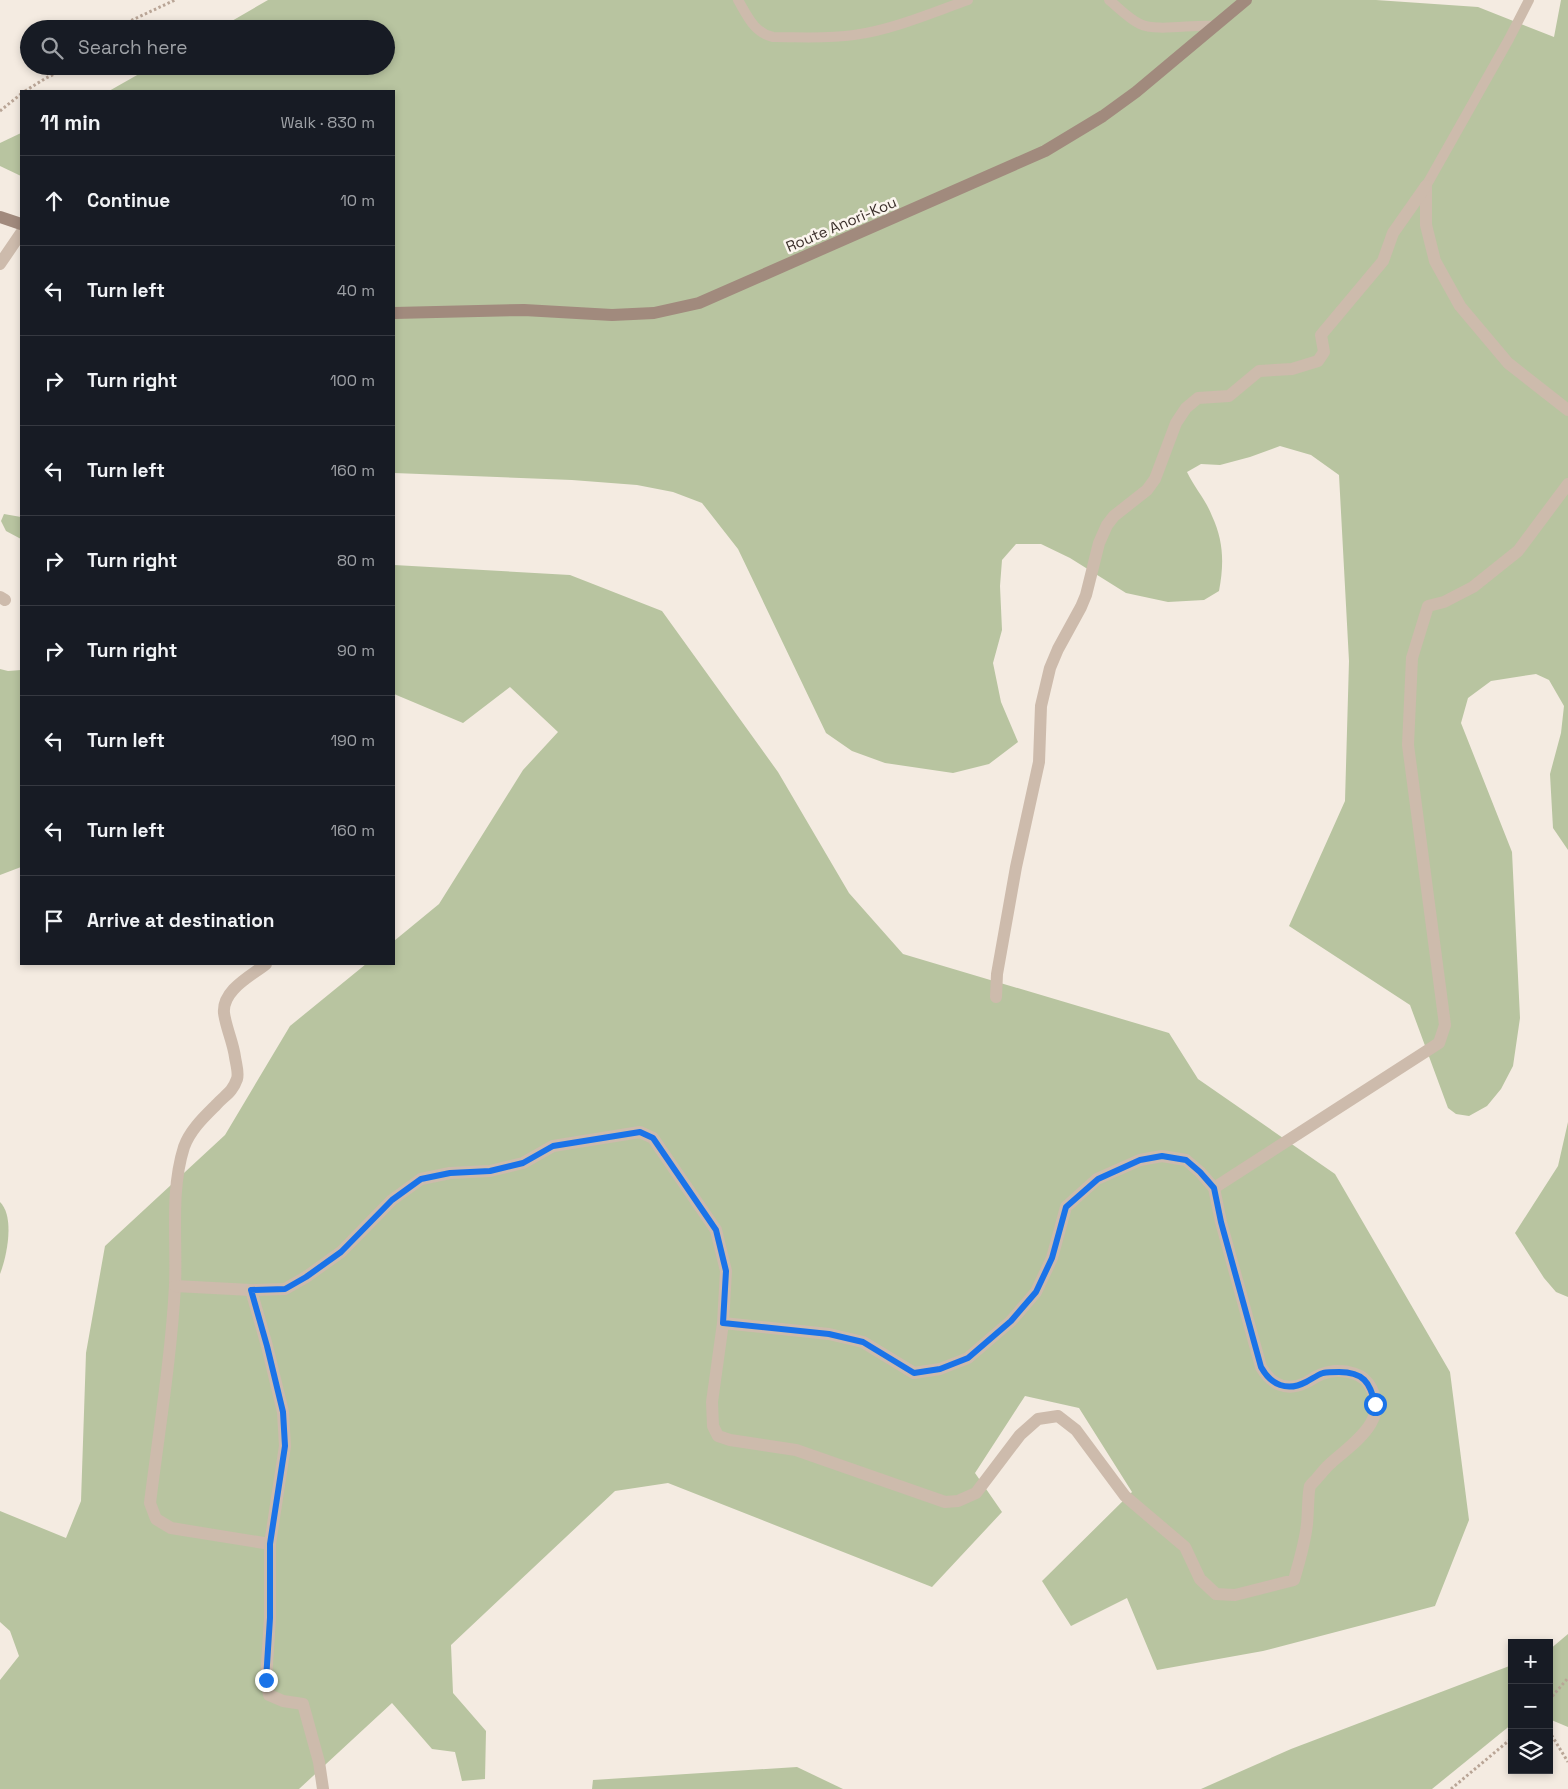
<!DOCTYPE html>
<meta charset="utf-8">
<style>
body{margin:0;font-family:"Space Grotesk",sans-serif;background:#242831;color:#f1f3f6}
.controls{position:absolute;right:15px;bottom:15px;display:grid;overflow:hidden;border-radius:0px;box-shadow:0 2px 8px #0003}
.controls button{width:45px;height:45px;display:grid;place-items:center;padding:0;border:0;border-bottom:1px solid #363941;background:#171b24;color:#f1f3f6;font:25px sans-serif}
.stop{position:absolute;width:15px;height:15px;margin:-11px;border:4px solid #1a73e8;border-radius:50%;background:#fff}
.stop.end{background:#1a73e8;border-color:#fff;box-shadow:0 1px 5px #0008}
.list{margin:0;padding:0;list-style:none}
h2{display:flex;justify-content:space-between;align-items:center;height:65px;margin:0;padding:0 20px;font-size:21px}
h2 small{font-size:16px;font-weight:400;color:#9ea1a6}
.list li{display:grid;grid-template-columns:32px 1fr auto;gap:15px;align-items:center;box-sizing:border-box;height:90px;padding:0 20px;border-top:1px solid #363941}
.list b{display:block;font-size:19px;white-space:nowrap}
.list em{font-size:16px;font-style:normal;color:#9ea1a6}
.icon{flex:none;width:28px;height:28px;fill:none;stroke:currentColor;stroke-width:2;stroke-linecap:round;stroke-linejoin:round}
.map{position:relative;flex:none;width:1568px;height:1789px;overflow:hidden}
.search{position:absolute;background:#171b24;box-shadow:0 2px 8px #0003;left:20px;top:20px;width:375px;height:55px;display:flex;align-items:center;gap:12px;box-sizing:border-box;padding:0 18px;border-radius:28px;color:#9ea1a6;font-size:19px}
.panel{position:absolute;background:#171b24;box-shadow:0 2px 8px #0003;left:20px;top:90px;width:375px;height:875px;border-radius:0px}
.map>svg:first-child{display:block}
.green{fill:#b8c4a0}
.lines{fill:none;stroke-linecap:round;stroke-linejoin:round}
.path{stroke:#b9a596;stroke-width:3;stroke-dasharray:2.5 2.5;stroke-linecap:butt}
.service{stroke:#cdbbac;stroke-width:10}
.minor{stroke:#cdbbac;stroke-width:12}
.secondary{stroke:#a18a7d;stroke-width:12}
.route{stroke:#1a73e8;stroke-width:6}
.labels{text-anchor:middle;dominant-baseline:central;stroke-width:5;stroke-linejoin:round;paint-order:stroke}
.street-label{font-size:15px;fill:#3b302b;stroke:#fbf5ee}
</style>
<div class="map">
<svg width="1568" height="1789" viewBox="0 0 1568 1789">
<rect width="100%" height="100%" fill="#f4ebe1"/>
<g class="green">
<path d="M 268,0 L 1376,0 L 1478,7 L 1554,37 L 1561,0 L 1568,0 L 1568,850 L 1553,828 L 1550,774 L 1561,733 L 1564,706 L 1549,680 L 1536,674 L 1491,681 L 1468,698 L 1461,723 L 1512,852 L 1520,1018 L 1513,1066 L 1501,1089 L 1487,1106 L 1469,1116 L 1456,1114 L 1448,1108 L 1410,1005 L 1289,926 L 1345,801 L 1349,661 L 1339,475 L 1311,455 L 1280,446 L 1250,457 L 1220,465 L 1201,464 L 1187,472 C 1194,487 1206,500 1212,516 C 1224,542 1224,564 1219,591 L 1204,600 L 1168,602 L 1126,593 L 1070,558 L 1041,544 L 1016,544 L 1002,560 L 1000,586 L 1002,630 L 993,663 L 1001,702 L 1018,742 L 989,764 L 953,773 L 885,763 L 852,751 L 826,733 L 738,549 L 702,503 L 673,492 L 637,485 L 572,480 L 394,473 L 394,91 L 109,91 L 153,66 L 386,66 L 386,29 L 218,29 Z"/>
<polygon points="21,133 21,176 0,166 0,143"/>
<polygon points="4,514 21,517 21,539 6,531 1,521"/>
<polygon points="394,565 570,575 662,611 778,772 849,893 903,954 1169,1033 1198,1079 1335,1174 1450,1372 1469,1520 1435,1606 1263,1651 1157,1670 1127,1598 1071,1626 1042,1581 1132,1492 1079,1408 1025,1396 975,1473 1002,1512 932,1587 668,1483 615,1491 451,1645 453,1693 486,1731 485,1779 462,1781 455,1752 432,1749 392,1703 299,1789 0,1789 0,1680 19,1656 10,1631 0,1622 0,1511 66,1538 81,1501 86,1353 105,1246 225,1135 290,1026 366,964 394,964 394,941 439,904 523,770 558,732 510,687 463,723 394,694"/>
<polygon points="0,669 8,671 21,670 21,867 0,875"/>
<polygon points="1568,1122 1568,1297 1556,1292 1544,1278 1515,1233 1558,1166"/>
<path d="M 0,1202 C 15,1217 7,1256 0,1274 Z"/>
<polygon points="1568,1634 1568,1727 1549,1719 1549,1650"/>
<polygon points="1512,1665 1512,1724 1432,1789 1201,1789 1291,1749"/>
<polygon points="797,1767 843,1789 592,1789 593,1780"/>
</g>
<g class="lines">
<g class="path">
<polyline points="119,29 130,21 175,0"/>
<polyline points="25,91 46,78 72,66"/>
<polyline points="0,111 21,94"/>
<polyline points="1549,1700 1568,1678"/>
<polyline points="1549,1731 1568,1762"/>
<polyline points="1451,1789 1512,1738"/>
</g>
<g class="service">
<path d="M 738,0 C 747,15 754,33 773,37 C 800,37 827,39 854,35 C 892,30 931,13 968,0"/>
<path d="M 1109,0 C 1119,8 1128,18 1140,24 C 1156,32 1194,24 1214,26"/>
<polyline points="1426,186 1509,39 1529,0"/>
</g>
<g class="minor">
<polyline points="1426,186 1426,225 1435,261 1460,306 1508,363 1568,410"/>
<polyline points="0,264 21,233"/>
<polyline points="0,597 5,600"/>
<path d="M 266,964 C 251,976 222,990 224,1013 C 226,1028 233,1042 235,1057 C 236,1064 239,1073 237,1079 C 232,1093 225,1095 216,1105 C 204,1117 190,1130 184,1147 C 170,1191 177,1240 175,1286 C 171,1358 159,1431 150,1503 L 156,1519 L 171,1528 L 270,1544"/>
<polyline points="996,997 997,974 1016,867 1039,762 1041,706 1050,668 1058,649 1081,607 1086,595 1099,543 1107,525 1114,516 1147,490 1155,479 1176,423 1186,408 1198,398 1229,396 1259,371 1292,369 1318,361 1324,352 1321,335 1383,261 1393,233 1426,186"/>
<polyline points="1214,1188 1439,1043 1445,1025 1408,745 1412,658 1428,606 1444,602 1473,587 1518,551 1568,484"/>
<path d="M 175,1286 L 251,1290 L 285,1289 L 306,1277 L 341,1252 L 392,1200 L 421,1179 L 450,1173 L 490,1171 L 523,1163 L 553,1146 L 640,1132 L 653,1138 L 716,1230 L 726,1271 L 723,1323 L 712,1402 L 713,1426 L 718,1436 L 730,1440 L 796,1450 L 945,1502 L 958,1501 L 976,1493 L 1020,1435 L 1038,1419 L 1058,1416 L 1076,1430 L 1125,1496 L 1185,1547 L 1200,1579 L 1216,1594 L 1235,1595 L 1294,1580 C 1299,1562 1305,1543 1307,1524 C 1308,1516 1308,1491 1310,1486 C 1312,1483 1316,1480 1318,1477 C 1322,1473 1326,1467 1331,1463 C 1353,1443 1393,1419 1368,1383 C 1359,1371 1336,1368 1322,1374 C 1316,1376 1311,1380 1305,1383 C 1286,1392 1271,1384 1261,1367 L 1221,1222 L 1214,1188 L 1200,1172 L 1186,1160 L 1162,1156 L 1140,1160 L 1097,1179 L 1066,1207 L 1052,1258 L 1036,1292 L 1011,1321 L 968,1358 L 940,1369 L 914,1373 L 863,1342 L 829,1334 L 723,1323"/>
<polyline points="251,1290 267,1346 283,1412 285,1446 270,1544 270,1618 266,1680 269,1695 283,1701 303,1704 319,1762 323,1789"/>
</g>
<g class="secondary">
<polyline points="0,217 21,224"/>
<polyline points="394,313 524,310 612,315 654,313 699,303 1045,151 1103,116 1136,92 1246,0"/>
</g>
</g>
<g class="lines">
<path class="route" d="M 266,1680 L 270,1618 L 270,1544 L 285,1446 L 283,1412 L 267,1346 L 251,1290 L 285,1289 L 306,1277 L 341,1252 L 392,1200 L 421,1179 L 450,1173 L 490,1171 L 523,1163 L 553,1146 L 640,1132 L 653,1138 L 716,1230 L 726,1271 L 723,1323 L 829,1334 L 863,1342 L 914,1373 L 940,1369 L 968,1358 L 1011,1321 L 1036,1292 L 1052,1258 L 1066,1207 L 1098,1179 L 1140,1160 L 1162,1156 L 1186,1160 L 1200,1172 L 1214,1188 L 1221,1222 L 1261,1367 C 1271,1385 1287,1392 1306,1382 C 1312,1379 1317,1375 1323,1373 C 1328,1372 1334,1372 1339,1372 C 1363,1372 1370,1382 1375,1404"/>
</g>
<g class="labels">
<g class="street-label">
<text transform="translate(841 224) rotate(-23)">Route Anori-Kou</text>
</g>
</g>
</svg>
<div class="controls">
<button>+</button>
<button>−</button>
<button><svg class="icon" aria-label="layers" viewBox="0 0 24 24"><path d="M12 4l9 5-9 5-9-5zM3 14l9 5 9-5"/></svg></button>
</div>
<div class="stop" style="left:1375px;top:1404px"></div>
<div class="stop end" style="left:266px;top:1680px"></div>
<div class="search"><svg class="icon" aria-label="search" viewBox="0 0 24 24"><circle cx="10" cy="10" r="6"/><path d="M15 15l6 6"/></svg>Search here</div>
<section class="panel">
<h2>11 min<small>Walk · 830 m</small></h2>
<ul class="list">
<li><svg class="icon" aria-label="ahead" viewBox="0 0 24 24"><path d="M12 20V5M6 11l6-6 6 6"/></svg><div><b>Continue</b></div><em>10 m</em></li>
<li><svg class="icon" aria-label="left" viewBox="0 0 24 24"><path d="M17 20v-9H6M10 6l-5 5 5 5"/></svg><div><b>Turn left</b></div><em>40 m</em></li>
<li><svg class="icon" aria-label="right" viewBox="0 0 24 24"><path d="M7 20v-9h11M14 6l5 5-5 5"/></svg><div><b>Turn right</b></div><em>100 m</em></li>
<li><svg class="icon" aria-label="left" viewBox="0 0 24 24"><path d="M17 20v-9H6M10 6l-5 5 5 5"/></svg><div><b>Turn left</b></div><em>160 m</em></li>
<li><svg class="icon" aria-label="right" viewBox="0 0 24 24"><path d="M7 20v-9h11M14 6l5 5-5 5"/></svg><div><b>Turn right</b></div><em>80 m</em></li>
<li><svg class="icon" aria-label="right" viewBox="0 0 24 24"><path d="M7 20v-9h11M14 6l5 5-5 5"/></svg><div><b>Turn right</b></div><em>90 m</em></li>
<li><svg class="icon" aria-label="left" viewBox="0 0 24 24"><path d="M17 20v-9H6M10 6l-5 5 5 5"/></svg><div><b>Turn left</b></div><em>190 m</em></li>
<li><svg class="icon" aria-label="left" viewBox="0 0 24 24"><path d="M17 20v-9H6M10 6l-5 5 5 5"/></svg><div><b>Turn left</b></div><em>160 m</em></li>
<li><svg class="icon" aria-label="arrive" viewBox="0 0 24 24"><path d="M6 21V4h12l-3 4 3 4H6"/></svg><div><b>Arrive at destination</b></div></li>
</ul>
</section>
</div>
